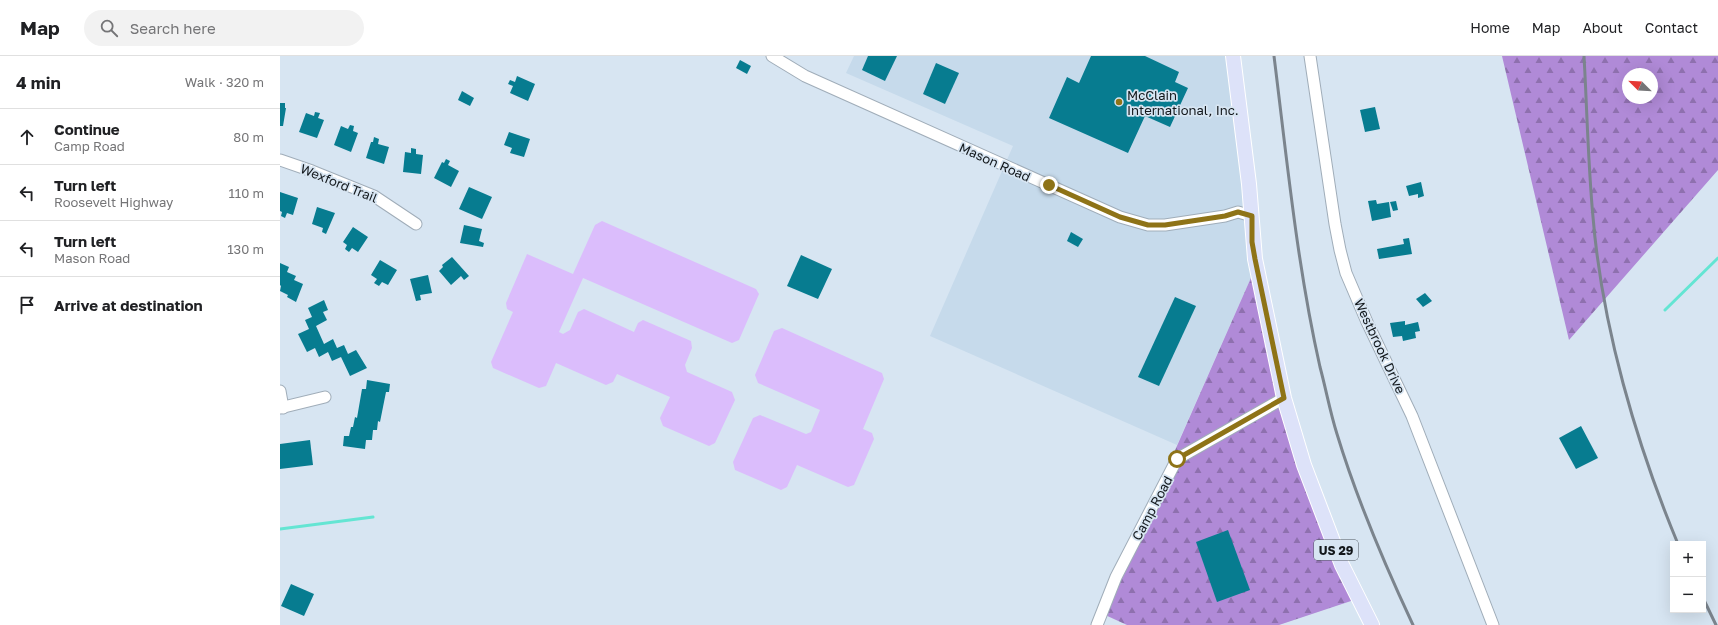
<!DOCTYPE html>
<meta charset="utf-8">
<style>
body{margin:0;font-family:"Golos Text",sans-serif;background:#f2f2f2;color:#202124}
.controls{position:absolute;right:12px;bottom:12px;display:grid;overflow:hidden;border-radius:0px;box-shadow:0 4px 16px #0002}
.controls button{width:36px;height:36px;display:grid;place-items:center;padding:0;border:0;border-bottom:1px solid #e0e0e0;background:#fff;color:#202124;font:20px sans-serif}
.compass{position:absolute;left:1342px;top:12px;width:36px;height:36px;border-radius:50%;background:#fff;box-shadow:0 4px 16px #0002;rotate:294deg}
.stop{position:absolute;width:12px;height:12px;margin:-9px;border:3px solid #8e7317;border-radius:50%;background:#fff}
.stop.end{background:#8e7317;border-color:#fff;box-shadow:0 1px 4px #0008}
.list{margin:0;padding:0;list-style:none}
h2{display:flex;justify-content:space-between;align-items:center;height:52px;margin:0;padding:0 16px;font-size:17px}
h2 small{font-size:13px;font-weight:400;color:#757577}
.list li{display:grid;grid-template-columns:26px 1fr auto;gap:12px;align-items:center;box-sizing:border-box;height:56px;padding:0 16px;border-top:1px solid #e0e0e0}
.list b{display:block;font-size:15px;white-space:nowrap}
.list p{margin:0;font-size:13px;white-space:nowrap;color:#757577}
.list em{font-size:13px;font-style:normal;color:#757577}
.icon{flex:none;width:22px;height:22px;fill:none;stroke:currentColor;stroke-width:2;stroke-linecap:round;stroke-linejoin:round}
.map{position:relative;flex:none;width:1438px;height:569px;overflow:hidden}
header{display:flex;align-items:center;gap:24px;box-sizing:border-box;height:56px;padding:0 20px;background:#fff;border-bottom:1px solid #e0e0e0}
header strong{font-size:19px}
nav{display:flex;gap:22px;margin-inline-start:auto;font-size:14px}
.search{width:280px;height:36px;background:#f2f2f2;display:flex;align-items:center;gap:10px;box-sizing:border-box;padding:0 14px;border-radius:22px;color:#757577;font-size:15px}
main{display:flex}
aside{flex:1;background:#fff}
.map>svg:first-child{display:block}
.built{fill:#c6daeb}
.forest{fill:url(#forest-firs);fill-rule:evenodd}
.park{fill:#dbbdfc}
.lines{fill:none;stroke-linecap:round;stroke-linejoin:round}
.stream{stroke:#64e5d3;stroke-width:3}
.building{fill:#077c90}
.minor-casing{stroke:#a0adb9;stroke-width:13}
.major-casing{stroke:#fff;stroke-width:16}
.minor{stroke:#fff;stroke-width:11}
.major{stroke:#dde2f9;stroke-width:14}
.rail{stroke:#7b848d;stroke-width:3}
.route{stroke:#8e7317;stroke-width:5}
.poi-dot{fill:#8e7317;stroke:#d7e5f2;stroke-width:1.5}
.labels{text-anchor:middle;dominant-baseline:central;stroke-width:3.5;stroke-linejoin:round;paint-order:stroke}
.shield{fill:#d7e5f2;stroke:#4d555c;stroke-width:1}
.shield-label{font-size:12px;font-weight:bold;fill:#12171b}
.poi-label{font-size:13px;fill:#12171b;stroke:#d7e5f2;text-anchor:start}
.street-label{font-size:13px;fill:#12171b;stroke:#d7e5f2}
</style>
<header>
<strong>Map</strong>
<div class="search"><svg class="icon" aria-label="search" viewBox="0 0 24 24"><circle cx="10" cy="10" r="6"/><path d="M15 15l6 6"/></svg>Search here</div>
<nav><a>Home</a><a>Map</a><a>About</a><a>Contact</a></nav>
</header>
<main>
<aside>
<h2>4 min<small>Walk · 320 m</small></h2>
<ul class="list">
<li><svg class="icon" aria-label="ahead" viewBox="0 0 24 24"><path d="M12 20V5M6 11l6-6 6 6"/></svg><div><b>Continue</b><p>Camp Road</p></div><em>80 m</em></li>
<li><svg class="icon" aria-label="left" viewBox="0 0 24 24"><path d="M17 20v-9H6M10 6l-5 5 5 5"/></svg><div><b>Turn left</b><p>Roosevelt Highway</p></div><em>110 m</em></li>
<li><svg class="icon" aria-label="left" viewBox="0 0 24 24"><path d="M17 20v-9H6M10 6l-5 5 5 5"/></svg><div><b>Turn left</b><p>Mason Road</p></div><em>130 m</em></li>
<li><svg class="icon" aria-label="arrive" viewBox="0 0 24 24"><path d="M6 21V4h12l-3 4 3 4H6"/></svg><div><b>Arrive at destination</b></div></li>
</ul>
</aside>
<div class="map">
<svg width="1438" height="569" viewBox="0 0 1438 569">
<defs>
<pattern id="forest-firs" width="22" height="20" patternUnits="userSpaceOnUse"><rect width="22" height="20" fill="#b08ad7"/><path d="M5 1l3.5 6h-7zM16 11l3.5 6h-7z" fill="#8e70ae"/></pattern>
</defs>
<rect width="100%" height="100%" fill="#d7e5f2"/>
<polygon class="built" points="574,0 955,0 981,199 897,389 650,280 733,90 566,17"/>
<g class="forest">
<path d="M 1222,0 L 1438,0 L 1438,114 L 1289,284 ZM 1348,18 L 1372,18 L 1372,42 L 1348,42 Z"/>
<polygon points="981,199 1009,355 1071,514 1083,541 999,569 847,569 823,558"/>
</g>
<g class="park">
<polygon points="322,165 476,233 479,238 459,284 452,287 303,222 279,276 283,278 290,274 298,256 304,253 354,276 358,267 363,264 411,285 412,292 405,309 407,316 452,336 455,344 435,387 429,390 383,370 380,362 390,341 337,318 333,326 326,329 276,307 266,330 259,332 213,312 211,306 233,256 227,253 226,247 247,198 293,218 315,169"/>
<polygon points="502,272 602,317 604,323 583,373 592,377 594,383 574,429 568,431 517,409 507,431 501,434 455,414 453,406 473,362 480,359 526,378 531,376 540,354 478,327 475,319 494,275"/>
</g>
<g class="lines">
<g class="stream">
<polyline points="1385,254 1438,202"/>
<polyline points="0,473 93,461"/>
</g>
</g>
<g class="building">
<polygon points="588,0 617,0 605,25 582,14"/>
<polygon points="811,0 865,0 899,16 895,26 908,32 890,71 865,60 848,97 769,62 787,21 799,27"/>
<polygon points="460,4 471,10 467,18 456,12"/>
<polygon points="656,7 679,17 665,48 643,38"/>
<polygon points="237,20 255,28 248,45 230,37 233,30 228,28 230,24 235,26"/>
<polygon points="182,35 194,42 190,50 178,44"/>
<polygon points="0,47 5,47 5,52 6,52 3,70 0,70"/>
<polygon points="1095,51 1100,73 1085,76 1080,54"/>
<polygon points="35,56 40,57 38,62 44,64 37,82 19,76 26,57 34,60"/>
<polygon points="70,69 74,70 73,75 78,77 71,96 54,89 61,70 68,73"/>
<polygon points="229,76 250,83 244,101 230,97 232,92 224,89"/>
<polygon points="94,81 99,83 98,88 109,91 104,108 86,102 91,86 93,86"/>
<polygon points="131,92 136,93 136,98 143,99 141,118 123,116 125,96 131,97"/>
<polygon points="166,103 170,105 168,109 179,115 171,131 154,122 162,106 164,107"/>
<polygon points="1141,126 1144,140 1138,142 1138,138 1129,140 1126,130"/>
<polygon points="189,131 212,141 202,163 179,153"/>
<polygon points="0,136 18,142 13,159 7,157 5,162 1,160 2,156 0,155"/>
<polygon points="1096,144 1097,148 1109,146 1111,161 1092,165 1088,145"/>
<polygon points="1116,145 1118,154 1113,155 1110,146"/>
<polygon points="37,151 55,157 46,178 42,176 43,172 32,168"/>
<polygon points="184,169 202,173 199,185 204,187 203,191 180,187"/>
<polygon points="73,171 88,181 78,196 72,192 69,196 65,193 67,189 63,186"/>
<polygon points="791,176 803,183 798,191 787,185"/>
<polygon points="1129,182 1132,198 1099,203 1097,193 1124,188 1123,183"/>
<polygon points="521,199 552,213 538,243 507,230"/>
<polygon points="172,201 189,220 184,224 181,220 171,229 159,215 163,211 162,209"/>
<polygon points="100,204 117,214 108,229 102,226 99,230 94,227 97,223 91,219"/>
<polygon points="0,207 9,211 7,216 16,220 14,224 23,228 16,246 7,241 8,239 0,235 1,230 0,229"/>
<polygon points="148,219 152,237 140,239 141,244 136,245 130,223"/>
<polygon points="1145,237 1152,245 1143,251 1136,243"/>
<polygon points="895,241 916,250 879,330 858,321"/>
<polygon points="44,244 48,254 43,256 47,264 36,270 44,288 53,283 57,292 64,289 68,298 76,294 87,312 70,320 61,301 52,305 48,296 39,301 35,292 27,296 18,278 29,273 25,264 32,261 28,252"/>
<polygon points="1125,265 1125,269 1138,266 1140,275 1135,276 1136,282 1123,285 1122,280 1113,281 1110,267"/>
<polygon points="87,324 110,328 109,336 106,336 100,366 98,365 97,374 93,374 92,384 86,384 85,393 63,390 64,380 69,380 71,371 73,371 75,361 77,362 82,333 86,333"/>
<polygon points="1301,370 1318,402 1296,413 1279,382"/>
<polygon points="30,384 33,409 0,413 0,388"/>
<polygon points="948,474 970,534 937,546 916,486"/>
<polygon points="11,528 34,538 24,560 1,550"/>
</g>
<g class="lines">
<g class="minor-casing">
<g id="minor">
<polyline points="492,0 525,20 840,161 868,169 885,169 945,160 958,156 972,160"/>
<polyline points="1030,0 1055,168 1060,194 1066,217 1087,266 1132,360 1213,569"/>
<polyline points="0,104 32,115 94,140 136,168"/>
<polyline points="0,335 3,352"/>
<polyline points="0,352 45,341"/>
<polyline points="817,569 836,521 897,403 1004,342"/>
</g>
</g>
<g class="major-casing">
<polyline id="major" points="953,0 969,128 975,203 1004,342 1024,409 1062,509 1092,569"/>
</g>
<use href="#minor" class="minor"/>
<use href="#major" class="major"/>
<g class="rail">
<path d="M 994,0 C 1007,104 1017,209 1040,311 C 1046,333 1050,356 1057,378 C 1077,444 1104,507 1133,569"/>
<path d="M 1304,0 C 1307,53 1308,107 1313,161 C 1322,270 1356,387 1398,488"/>
<polyline points="1423,542 1436,569"/>
</g>
</g>
<g class="lines">
<polyline class="route" points="769,129 840,161 868,169 885,169 945,160 958,156 972,160 972,186 975,203 1004,342 897,403"/>
</g>
<circle class="poi-dot" cx="839" cy="46" r="4"/>
<g class="labels">
<rect class="shield" x="1034" y="484" width="44" height="20" rx="3"/>
<g class="shield-label">
<text x="1056" y="494">US 29</text>
</g>
<g class="poi-label">
<text x="847" y="39">McClain<tspan x="847" dy="15">International, Inc.</tspan></text>
</g>
<g class="street-label">
<text transform="translate(715 106) rotate(24)">Mason Road</text>
<text transform="translate(59 127) rotate(22)">Wexford Trail</text>
<text transform="translate(1100 290) rotate(65)">Westbrook Drive</text>
<text transform="translate(872 452) rotate(-62)">Camp Road</text>
</g>
</g>
</svg>
<div class="controls">
<button>+</button>
<button>−</button>
</div>
<svg class="compass" viewBox="-18 -18 36 36"><path d="M0-13l5 13h-10z" fill="#e53935"/><path d="M0 13l5-13h-10z" fill="#757577"/></svg>
<div class="stop" style="left:897px;top:403px"></div>
<div class="stop end" style="left:769px;top:129px"></div>
</div>
</main>
